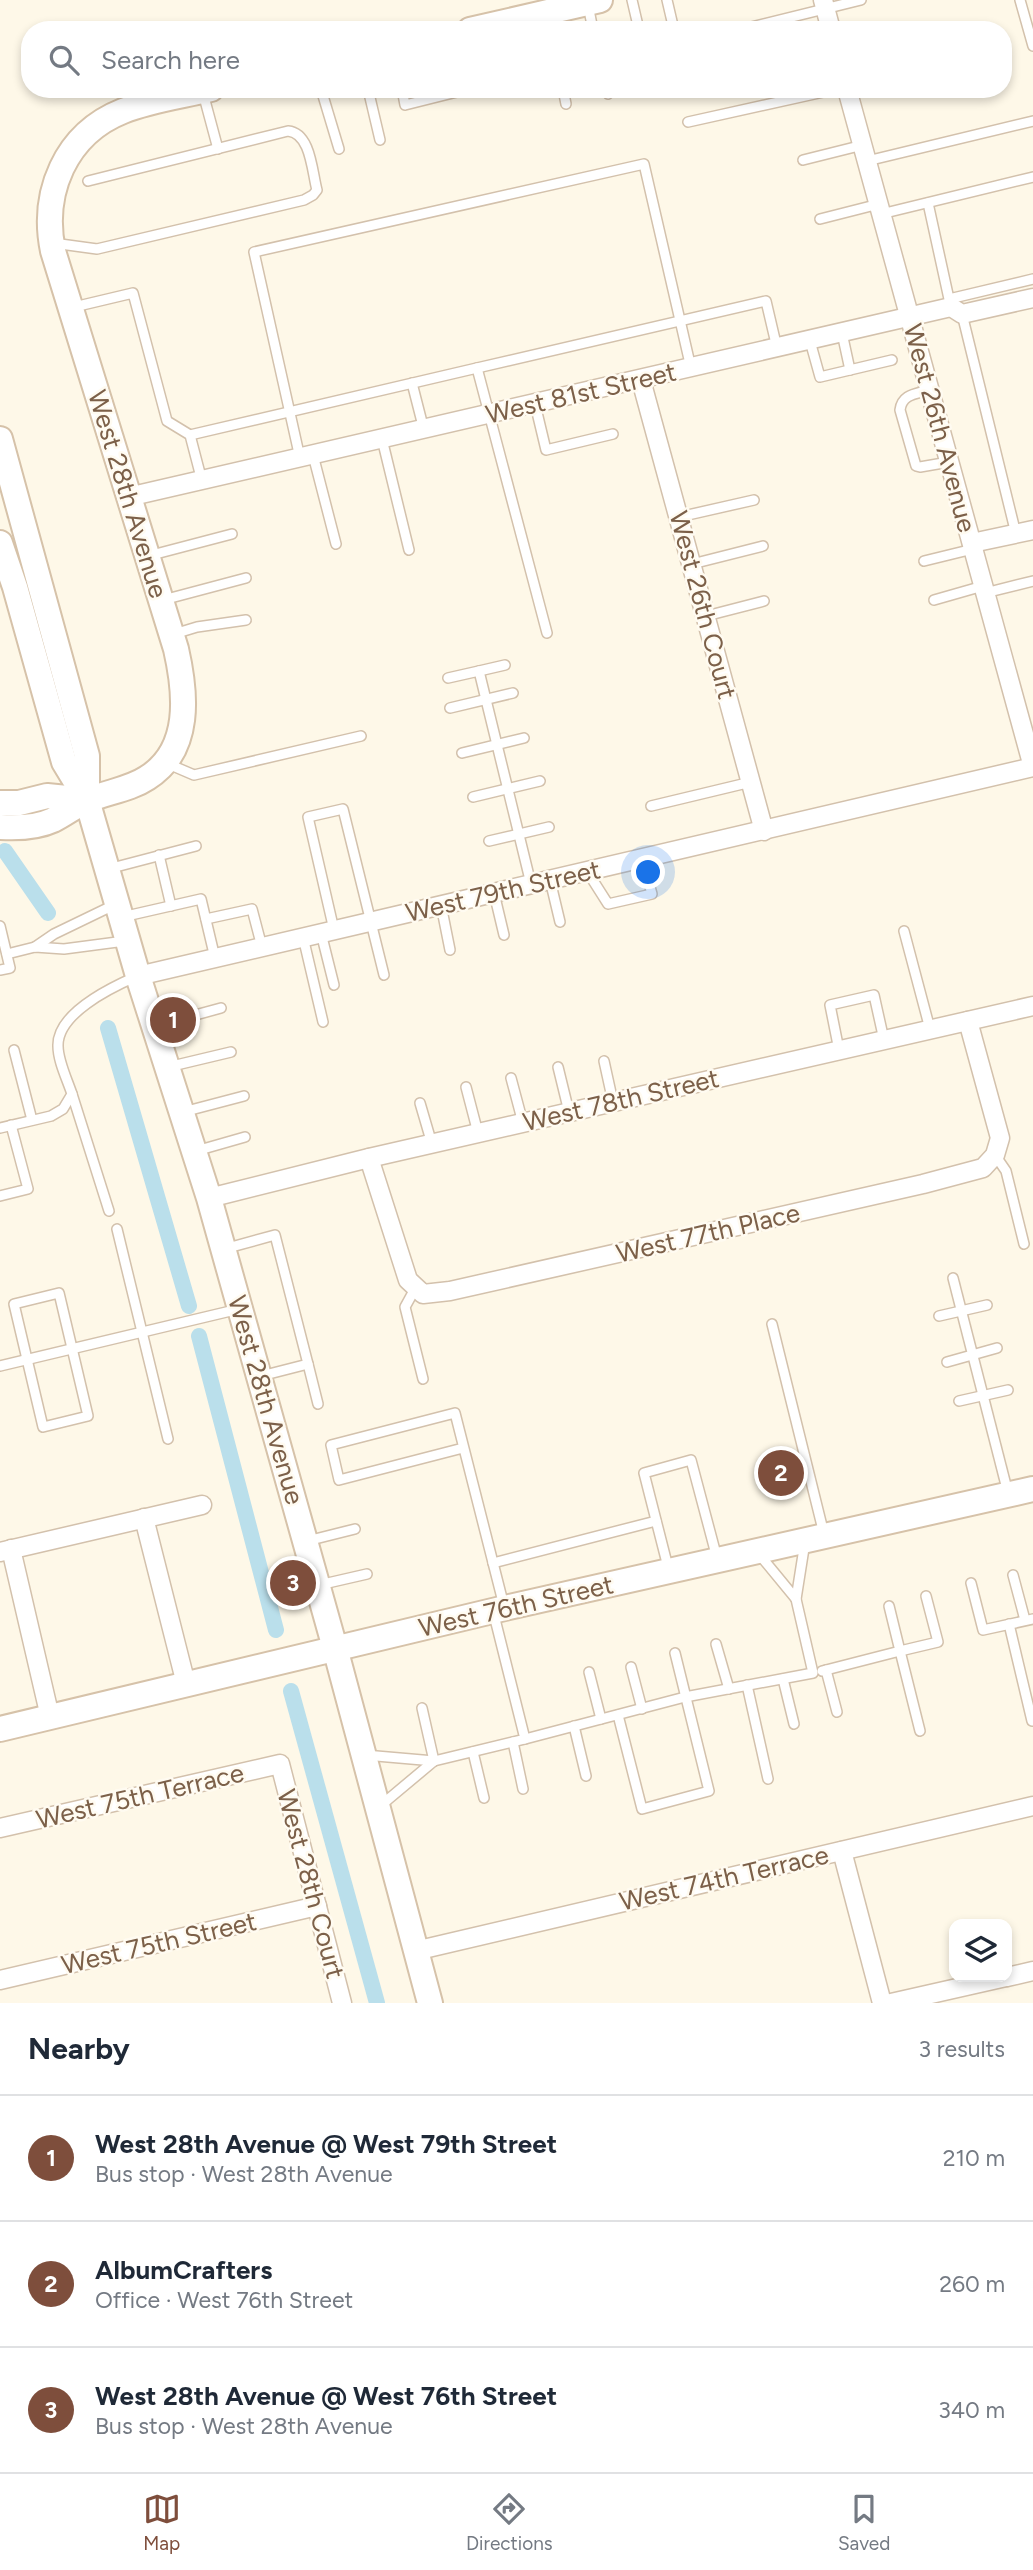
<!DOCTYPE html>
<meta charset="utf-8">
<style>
body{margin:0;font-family:Figtree,sans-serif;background:#f2f2f3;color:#1f2937}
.controls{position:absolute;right:21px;bottom:21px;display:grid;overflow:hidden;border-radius:14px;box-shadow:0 4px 10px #0003}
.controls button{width:63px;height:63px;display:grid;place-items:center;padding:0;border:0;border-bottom:2px solid #e0e1e3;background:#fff;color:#1f2937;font:35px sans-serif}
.you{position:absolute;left:649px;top:873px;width:24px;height:24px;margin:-18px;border:5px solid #fff;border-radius:50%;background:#1a73e8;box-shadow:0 0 0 10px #1a73e833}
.badge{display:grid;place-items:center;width:46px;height:46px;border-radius:50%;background:#7e4e3c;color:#fff;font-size:23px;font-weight:700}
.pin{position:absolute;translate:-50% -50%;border:4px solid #fff;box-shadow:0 2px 7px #0006}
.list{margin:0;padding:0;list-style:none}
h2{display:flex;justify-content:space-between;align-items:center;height:91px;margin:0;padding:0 28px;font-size:30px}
h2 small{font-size:23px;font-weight:400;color:#747a83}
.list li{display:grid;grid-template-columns:46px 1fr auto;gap:21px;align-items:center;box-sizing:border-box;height:126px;padding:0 28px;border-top:2px solid #e0e1e3}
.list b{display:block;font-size:26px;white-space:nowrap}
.list p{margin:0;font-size:23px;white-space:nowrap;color:#747a83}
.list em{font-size:23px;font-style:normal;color:#747a83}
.icon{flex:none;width:38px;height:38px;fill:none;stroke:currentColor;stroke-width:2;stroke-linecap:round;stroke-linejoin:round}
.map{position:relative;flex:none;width:1033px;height:2003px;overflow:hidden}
.search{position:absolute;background:#fff;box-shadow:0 4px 10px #0003;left:21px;right:21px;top:21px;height:77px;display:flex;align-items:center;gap:18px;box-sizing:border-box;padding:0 24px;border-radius:28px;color:#747a83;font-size:26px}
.sheet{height:469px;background:#fff}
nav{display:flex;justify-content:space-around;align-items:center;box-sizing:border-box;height:98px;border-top:2px solid #e0e1e3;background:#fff;font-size:19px;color:#747a83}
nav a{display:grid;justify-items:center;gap:4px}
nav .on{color:#7e4e3c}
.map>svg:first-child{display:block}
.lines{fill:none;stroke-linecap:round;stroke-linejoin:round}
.canal{stroke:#badfeb;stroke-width:16}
.lane-casing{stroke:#d3c1ac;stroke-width:12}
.street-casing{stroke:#d3c1ac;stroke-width:21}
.secondary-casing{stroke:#d6c2a9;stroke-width:28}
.lane{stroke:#fff;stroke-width:9}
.street{stroke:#fff;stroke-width:18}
.secondary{stroke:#fff;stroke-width:24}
.labels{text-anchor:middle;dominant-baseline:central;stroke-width:5;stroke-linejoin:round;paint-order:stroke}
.street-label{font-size:26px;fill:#7c6049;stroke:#fffbf1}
</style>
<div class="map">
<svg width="1033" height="2003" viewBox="0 0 1033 2003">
<rect width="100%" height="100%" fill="#fef8e8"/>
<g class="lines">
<g class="canal">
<polyline points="5,851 48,913"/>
<polyline points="108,1028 189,1306"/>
<polyline points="199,1336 276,1630"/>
<polyline points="291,1691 377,2003"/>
</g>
<g class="lane-casing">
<g id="lane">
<polyline points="632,0 639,30"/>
<polyline points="667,0 674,30"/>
<polyline points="1020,0 1033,46"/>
<polyline points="588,5 593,30"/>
<polyline points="546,14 549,30"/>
<polyline points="739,30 861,0"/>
<polyline points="1003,52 1005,52"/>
<polyline points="321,89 339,149"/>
<polyline points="368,89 380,140"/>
<polyline points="402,89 405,105 469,89"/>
<polyline points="563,89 566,104"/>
<polyline points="607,89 608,94"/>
<polyline points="203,93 218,149"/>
<polyline points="688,122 837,89"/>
<polyline points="803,160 863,145"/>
<polyline points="867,161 1033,121"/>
<polyline points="928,203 949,299 1033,279"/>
<polyline points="881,214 1033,177"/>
<polyline points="820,219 879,204"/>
<path d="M 53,243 L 97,249 L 304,200 L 313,195 L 317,190 C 312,172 311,133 288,131 L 88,181"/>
<polyline points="74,307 133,293 167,421 190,435 202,481"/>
<polyline points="962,314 1016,534"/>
<polyline points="842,333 850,370"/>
<polyline points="810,341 820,377 892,360"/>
<polyline points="477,368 766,301 777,348"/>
<polyline points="412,383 424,430"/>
<path d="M 929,390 C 916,394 902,394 900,410 L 916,466 L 920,467 L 949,462"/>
<polyline points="535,404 546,450 613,434"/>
<polyline points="190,435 477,368 547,633"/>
<polyline points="382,439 409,550"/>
<polyline points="313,455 336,544"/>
<polyline points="300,458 254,252 644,164 691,368"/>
<polyline points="679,517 754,500"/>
<polyline points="148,556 232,534"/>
<polyline points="924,561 973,549"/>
<polyline points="692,564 763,546"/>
<polyline points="985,593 1033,581"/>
<polyline points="163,600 246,578"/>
<polyline points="934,600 983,586"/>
<polyline points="706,616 764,601"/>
<polyline points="174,634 197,627 246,620"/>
<polyline points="479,671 505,665"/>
<polyline points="448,678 479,671 531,884"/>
<polyline points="450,708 513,693"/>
<polyline points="462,753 524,738"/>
<polyline points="166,763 194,775 361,736"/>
<polyline points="473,797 540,781"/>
<polyline points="651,806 751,782"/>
<polyline points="489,841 549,827"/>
<polyline points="159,855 171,906"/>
<polyline points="108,869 196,846"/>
<polyline points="587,871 608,904 652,894 642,859"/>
<polyline points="550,880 560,922"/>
<polyline points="494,893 504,935"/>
<polyline points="441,905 450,950"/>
<polyline points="122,917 201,899 215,958"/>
<polyline points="206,919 252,909 262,947"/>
<polyline points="0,926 10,968 0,970"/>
<polyline points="334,930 308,817 343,809 384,975"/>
<polyline points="904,931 930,1029"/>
<polyline points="321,933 334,985"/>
<polyline points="303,937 323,1022"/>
<polyline points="35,947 54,934 114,905"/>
<polyline points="7,954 35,947 64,949 125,941"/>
<polyline points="155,1026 221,1008"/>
<polyline points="14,1050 32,1120"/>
<polyline points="839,1050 830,1005 874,995 884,1040"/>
<polyline points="604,1061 613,1102"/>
<polyline points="168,1067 231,1052"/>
<polyline points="558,1067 569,1112"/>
<polyline points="511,1078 523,1123"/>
<polyline points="466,1087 478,1133"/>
<polyline points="72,1094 109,1211"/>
<polyline points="420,1103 432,1144"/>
<polyline points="183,1112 244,1096"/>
<path d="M 0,1128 L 51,1116 L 63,1109 L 72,1094 C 67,1079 58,1061 58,1046 C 57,1014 110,988 135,977"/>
<polyline points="196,1151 245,1137"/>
<polyline points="995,1155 1006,1171 1024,1244"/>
<polyline points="0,1196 28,1189 11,1125"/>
<polyline points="117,1229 168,1439"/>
<polyline points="224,1249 275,1235 308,1364 261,1376"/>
<polyline points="953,1278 1008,1493"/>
<polyline points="416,1287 405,1307 423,1379"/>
<polygon points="59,1293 88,1416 43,1427 14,1304"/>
<polyline points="939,1316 987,1305"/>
<polyline points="772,1324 824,1534"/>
<polyline points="947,1362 997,1348"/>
<polyline points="308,1364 318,1404"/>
<polyline points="0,1366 239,1309"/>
<polyline points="959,1401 1008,1390"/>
<polyline points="463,1448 339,1480 331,1445 455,1413 504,1606"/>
<polyline points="307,1541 355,1529"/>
<polyline points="759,1554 796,1599"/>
<polyline points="493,1563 656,1521"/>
<polyline points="669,1571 644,1473 691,1460 717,1558"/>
<polyline points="1013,1575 1025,1620"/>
<polyline points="971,1583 983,1630 1033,1619"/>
<polyline points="319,1585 367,1574"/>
<polyline points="1009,1624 1032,1721"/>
<polyline points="716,1644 729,1689"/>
<polyline points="631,1667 642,1709"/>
<polyline points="826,1670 900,1651 889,1606"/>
<polyline points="822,1671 826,1670 837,1712"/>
<polyline points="589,1672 601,1719"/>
<polyline points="783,1679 794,1724"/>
<polyline points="747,1685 768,1779"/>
<polyline points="422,1708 434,1761"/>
<polyline points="618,1715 642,1809 709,1791 675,1653"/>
<polyline points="574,1726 586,1776"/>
<polyline points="920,1731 900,1651 938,1642 926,1596"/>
<polyline points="525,1739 685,1697 813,1673 796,1599 805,1542"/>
<polyline points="513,1742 523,1789"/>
<polyline points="473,1752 484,1798"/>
<polyline points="365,1755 434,1761 525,1739 493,1611"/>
<polyline points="379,1807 434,1761"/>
</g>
</g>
<g class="street-casing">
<g id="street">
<polyline points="823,0 831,30"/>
<polyline points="847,89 1033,767"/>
<polyline points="641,380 764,831"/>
<polyline points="128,497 951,307 962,314 1033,298"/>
<polyline points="972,543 1033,530"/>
<polyline points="138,976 1033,767"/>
<polyline points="369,1158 408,1280 423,1294 450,1291 923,1184 983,1168 995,1155 1000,1138 968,1021"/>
<polyline points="209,1198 369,1158 1033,1006"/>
<polyline points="144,1518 186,1684"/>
<polyline points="11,1549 50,1717"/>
<polyline points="0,1552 202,1505"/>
<polyline points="0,1828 280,1764 342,2003"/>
<polyline points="842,1851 882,2003"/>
<polyline points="415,1951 1033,1806"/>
<polyline points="1007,1977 1033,1971"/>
<polyline points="0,1980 317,1906"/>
<polyline points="891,2003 1006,1977"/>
</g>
</g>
<g class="secondary-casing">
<g id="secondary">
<polyline points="470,30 600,0"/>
<polyline points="0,439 87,756 87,800"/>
<polyline points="0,543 15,587 64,762 87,800 138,976 209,1198 335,1648 430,2003"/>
<polyline points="0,803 19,803 47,796 87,800"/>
<path d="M 0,827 C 17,828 38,827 53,820 C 65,814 75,806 86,801 C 106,792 129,790 147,778 C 192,750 186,693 176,649 L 53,251 C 41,193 65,134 123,111 C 150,100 182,96 211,89"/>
<polyline points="0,1729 505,1608 1033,1489"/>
</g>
</g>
<use href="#lane" class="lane"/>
<use href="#street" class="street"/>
<use href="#secondary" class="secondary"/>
</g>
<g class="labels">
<g class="street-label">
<text transform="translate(581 393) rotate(-13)">West 81st Street</text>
<text transform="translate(940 428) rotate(75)">West 26th Avenue</text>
<text transform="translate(128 494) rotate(73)">West 28th Avenue</text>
<text transform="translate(703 605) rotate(75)">West 26th Court</text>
<text transform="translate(503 891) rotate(-13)">West 79th Street</text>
<text transform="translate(621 1100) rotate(-13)">West 78th Street</text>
<text transform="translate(708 1233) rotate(-13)">West 77th Place</text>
<text transform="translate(266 1400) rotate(74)">West 28th Avenue</text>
<text transform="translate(516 1606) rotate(-13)">West 76th Street</text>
<text transform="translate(140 1796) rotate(-13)">West 75th Terrace</text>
<text transform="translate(724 1878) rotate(-13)">West 74th Terrace</text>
<text transform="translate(311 1884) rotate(75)">West 28th Court</text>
<text transform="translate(159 1943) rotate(-13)">West 75th Street</text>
</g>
</g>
</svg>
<div class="controls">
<button><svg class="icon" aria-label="layers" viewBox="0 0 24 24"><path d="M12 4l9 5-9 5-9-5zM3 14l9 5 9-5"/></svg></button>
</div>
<div class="you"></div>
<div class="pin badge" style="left:173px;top:1020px">1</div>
<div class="pin badge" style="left:781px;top:1473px">2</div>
<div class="pin badge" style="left:293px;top:1583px">3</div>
<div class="search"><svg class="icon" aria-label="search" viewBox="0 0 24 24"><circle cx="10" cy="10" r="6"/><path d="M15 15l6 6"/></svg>Search here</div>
</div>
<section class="sheet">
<h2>Nearby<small>3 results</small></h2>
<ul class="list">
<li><span class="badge">1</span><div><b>West 28th Avenue @ West 79th Street</b><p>Bus stop · West 28th Avenue</p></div><em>210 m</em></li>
<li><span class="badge">2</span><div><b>AlbumCrafters</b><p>Office · West 76th Street</p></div><em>260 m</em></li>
<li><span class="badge">3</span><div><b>West 28th Avenue @ West 76th Street</b><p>Bus stop · West 28th Avenue</p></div><em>340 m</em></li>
</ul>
</section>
<nav>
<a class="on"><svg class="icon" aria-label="map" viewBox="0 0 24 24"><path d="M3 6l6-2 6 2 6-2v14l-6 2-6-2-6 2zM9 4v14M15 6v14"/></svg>Map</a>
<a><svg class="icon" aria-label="directions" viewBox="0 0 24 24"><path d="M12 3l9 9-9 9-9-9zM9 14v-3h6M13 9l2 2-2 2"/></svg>Directions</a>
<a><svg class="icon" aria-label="saved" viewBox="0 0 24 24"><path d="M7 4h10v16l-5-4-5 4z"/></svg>Saved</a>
</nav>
